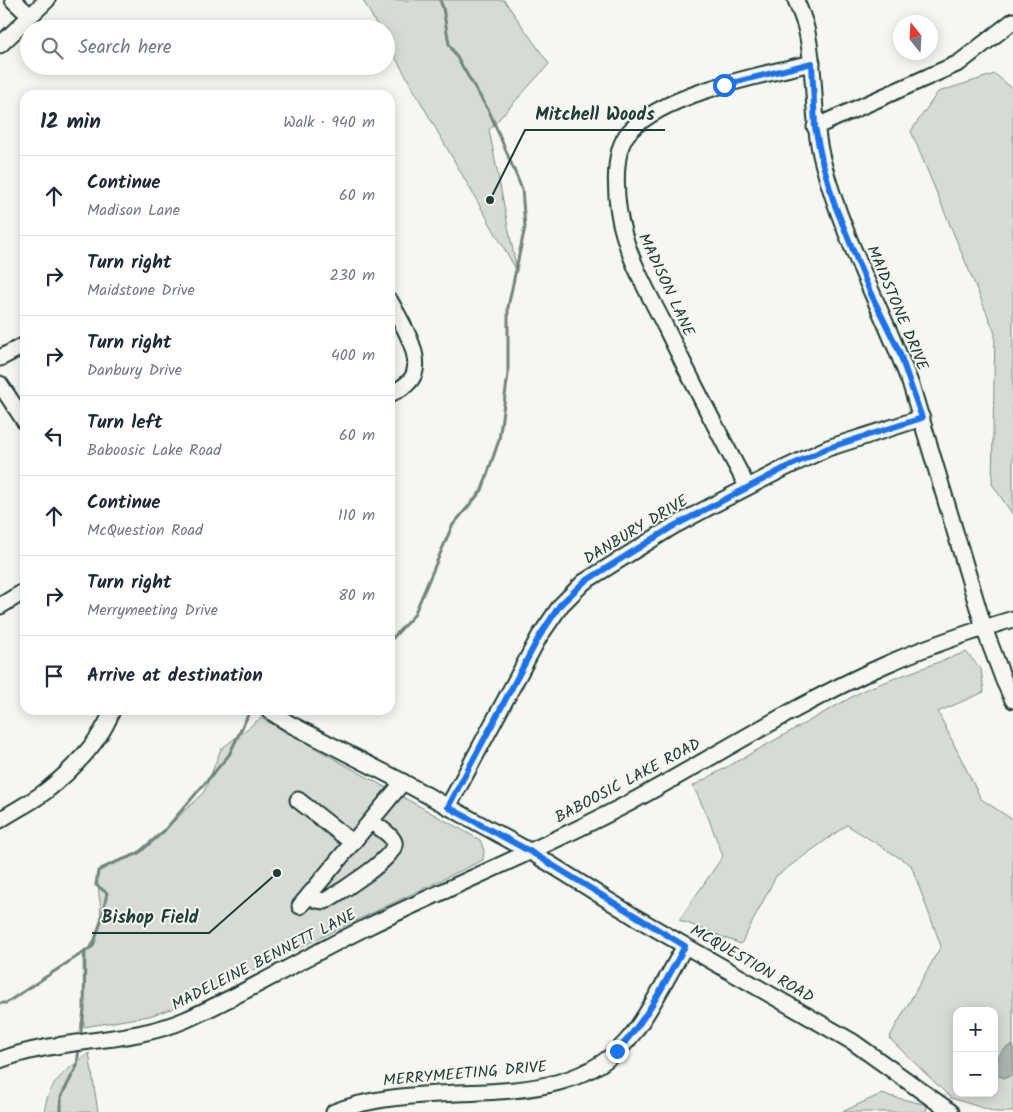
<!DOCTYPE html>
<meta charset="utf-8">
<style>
body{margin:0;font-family:Kalam,sans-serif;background:#f6f6f7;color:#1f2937}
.controls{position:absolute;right:15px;bottom:15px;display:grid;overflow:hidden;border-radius:10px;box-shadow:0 2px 12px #0003}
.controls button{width:45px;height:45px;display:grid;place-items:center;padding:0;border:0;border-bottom:1px solid #e0e1e3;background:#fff;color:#1f2937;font:25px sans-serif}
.compass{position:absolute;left:893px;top:15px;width:45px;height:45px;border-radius:50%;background:#fff;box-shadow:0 2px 12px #0003;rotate:342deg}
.stop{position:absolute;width:15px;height:15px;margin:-11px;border:4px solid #1a73e8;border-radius:50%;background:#fff}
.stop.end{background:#1a73e8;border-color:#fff;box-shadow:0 1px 5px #0008}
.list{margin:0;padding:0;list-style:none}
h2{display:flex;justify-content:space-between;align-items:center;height:65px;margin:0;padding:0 20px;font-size:21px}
h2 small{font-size:16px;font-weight:400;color:#747a83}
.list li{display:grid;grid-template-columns:32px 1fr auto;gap:15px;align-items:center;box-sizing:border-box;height:80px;padding:0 20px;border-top:1px solid #e0e1e3}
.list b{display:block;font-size:19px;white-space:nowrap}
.list p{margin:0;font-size:16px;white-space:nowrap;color:#747a83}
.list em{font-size:16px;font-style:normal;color:#747a83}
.icon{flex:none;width:28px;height:28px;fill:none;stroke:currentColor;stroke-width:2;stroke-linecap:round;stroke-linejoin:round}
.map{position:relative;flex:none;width:1013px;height:1112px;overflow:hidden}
.search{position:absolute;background:#fff;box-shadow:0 2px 12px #0003;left:20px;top:20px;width:375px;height:55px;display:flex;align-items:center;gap:12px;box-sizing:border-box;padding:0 18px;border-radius:28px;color:#747a83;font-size:19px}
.panel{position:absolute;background:#fff;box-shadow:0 2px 12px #0003;left:20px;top:90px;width:375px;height:625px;border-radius:15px}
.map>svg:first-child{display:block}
.green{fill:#d6dbd6;stroke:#7a8c85;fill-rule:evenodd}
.water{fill:#aab3ae;stroke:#72847d}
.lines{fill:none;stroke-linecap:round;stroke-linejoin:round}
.stream{stroke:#72847d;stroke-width:3}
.minor-casing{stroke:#1f3d34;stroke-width:19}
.minor{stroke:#f6f6f2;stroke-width:15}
.route{stroke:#1a73e8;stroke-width:6}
.labels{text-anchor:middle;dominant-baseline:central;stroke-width:4;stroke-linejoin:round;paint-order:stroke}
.street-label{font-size:16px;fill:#1f3d34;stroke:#f6f6f2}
.leader{fill:none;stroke:#1f3d34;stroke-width:2}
.callout-dot{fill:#1f3d34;stroke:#f6f6f2;stroke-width:2}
.callout-label{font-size:18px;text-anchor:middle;font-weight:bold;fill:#1f3d34;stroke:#f6f6f2;stroke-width:4;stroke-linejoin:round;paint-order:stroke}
</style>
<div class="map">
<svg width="1013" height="1112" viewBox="0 0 1013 1112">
<rect width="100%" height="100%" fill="#f6f6f2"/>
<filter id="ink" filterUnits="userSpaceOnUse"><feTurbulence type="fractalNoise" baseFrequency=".02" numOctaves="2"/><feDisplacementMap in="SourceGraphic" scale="10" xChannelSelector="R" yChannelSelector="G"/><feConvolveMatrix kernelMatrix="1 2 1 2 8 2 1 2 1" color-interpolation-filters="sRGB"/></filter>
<g filter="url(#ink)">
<g class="green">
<polygon points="363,0 504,0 549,64 489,130 517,271 386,41 386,29 379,29"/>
<polygon points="995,74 1013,89 1013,515 992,484 995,333 911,131 938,92"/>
<path d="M 966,652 L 981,669 L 984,692 L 938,712 L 981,799 L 1013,820 L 1013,1112 L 996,1112 L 951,1098 L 889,1038 L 941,946 L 911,865 L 847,825 L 776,876 L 741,944 L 679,920 L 723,856 L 708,817 L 693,786 L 866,689 ZM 957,1011 L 994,1011 L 994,1093 L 957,1093 Z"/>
<path d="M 261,718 L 480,840 L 484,850 L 483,860 L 171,1009 L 149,1016 L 84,1027 L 83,954 C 100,937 103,919 99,895 C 98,883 96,880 100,868 L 142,852 L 163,832 L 204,792 L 221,749 Z"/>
<path d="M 89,1053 L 98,1112 L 44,1112 C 49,1080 65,1072 89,1053 Z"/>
<polygon points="881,1094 927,1105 926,1112 842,1112"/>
</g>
<path class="water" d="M 1013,1045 L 1013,1075 L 1005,1078 L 994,1074 C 996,1061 999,1048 1013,1045 Z"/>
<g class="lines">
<g class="stream">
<polyline points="390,641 414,615 452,526 482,490 499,440 508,374 508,307 525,227 522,189 490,113 449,44 443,8 440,0"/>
<polyline points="0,1003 6,1003 93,946 102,918 107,893 96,885 98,871 111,864 137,854 164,831 229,755 248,715 252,711"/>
<polyline points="80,1038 84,1010 85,950"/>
<polyline points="61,1112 61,1097 77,1066 79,1047"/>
</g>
<g class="minor-casing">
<g id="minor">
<polyline points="13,0 30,16"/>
<path d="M 796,0 C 799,9 804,19 806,28 C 817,73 811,119 823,163 C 844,242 884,312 912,388 L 984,628 L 1004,681 L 1013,700"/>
<polyline points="0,45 47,0"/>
<polyline points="815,127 959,63 1013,21"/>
<path d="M 390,301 C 400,320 425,358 412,378 C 407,386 398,390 390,394"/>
<polyline points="0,358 25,345"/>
<polyline points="0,384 25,422"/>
<path d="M 747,486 C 719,434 692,381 666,328 C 651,298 633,267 624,235 C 616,209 610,153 629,132 C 665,93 761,75 812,63"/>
<polyline points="0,606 25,591"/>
<polyline points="268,710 290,724 403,782 531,852 635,917 853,1042 951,1112"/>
<polyline points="298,800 353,843"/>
<polyline points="448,807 539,637 561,605 584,582 672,527 713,505 783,469 828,448 922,418"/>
<path d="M 0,820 C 15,810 32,802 46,791 C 70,772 103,739 112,710"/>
<path d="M 310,894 L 317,900 L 325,901 C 337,894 399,856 394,842 C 391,834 378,827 371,822"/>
<polyline points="300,906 403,782"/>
<path d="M 0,1060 C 60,1037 126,1045 185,1020 C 248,992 307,956 369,926 C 456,884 546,847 631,802 C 716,756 798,703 887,664 C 928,646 970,632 1013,619"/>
<path d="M 334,1112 C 367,1099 404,1096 438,1094 C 509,1090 588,1096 635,1031 C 654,1004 669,974 685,946"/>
</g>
</g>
<use href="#minor" class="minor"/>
</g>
</g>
<g class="lines" filter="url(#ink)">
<path class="route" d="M 617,1051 C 646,1020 665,983 685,946 L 531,852 L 448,807 L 539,637 L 560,605 L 584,582 L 672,527 L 783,469 L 828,448 L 922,418 L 899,351 L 870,292 L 834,203 L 822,161 L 815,127 L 812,63 L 724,85"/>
</g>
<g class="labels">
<g class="street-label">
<text transform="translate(666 285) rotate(65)">MADISON LANE</text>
<text transform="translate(897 308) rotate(67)">MAIDSTONE DRIVE</text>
<text transform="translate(636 530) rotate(-31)">DANBURY DRIVE</text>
<text transform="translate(628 781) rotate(-28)">BABOOSIC LAKE ROAD</text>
<text transform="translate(264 960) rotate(-27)">MADELEINE BENNETT LANE</text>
<text transform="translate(752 964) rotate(30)">MCQUESTION ROAD</text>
<text transform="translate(465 1074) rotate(-5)">MERRYMEETING DRIVE</text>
</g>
</g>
<path class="leader" d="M490 200L525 130H665M277 873L209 933H92"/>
<g class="callout-dot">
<circle cx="490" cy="200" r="5"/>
<circle cx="277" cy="873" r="5"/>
</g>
<g class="callout-label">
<text x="595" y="120">Mitchell Woods</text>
<text x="150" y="923">Bishop Field</text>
</g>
</svg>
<div class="controls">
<button>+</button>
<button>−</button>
</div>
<svg class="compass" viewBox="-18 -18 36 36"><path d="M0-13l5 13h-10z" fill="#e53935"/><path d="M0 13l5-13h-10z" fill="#747a83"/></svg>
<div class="stop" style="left:724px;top:85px"></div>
<div class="stop end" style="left:617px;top:1051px"></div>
<div class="search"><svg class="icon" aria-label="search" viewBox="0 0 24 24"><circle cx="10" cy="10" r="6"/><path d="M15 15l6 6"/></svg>Search here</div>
<section class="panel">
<h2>12 min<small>Walk · 940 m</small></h2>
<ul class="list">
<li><svg class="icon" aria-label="ahead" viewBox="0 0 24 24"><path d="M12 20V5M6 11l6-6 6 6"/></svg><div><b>Continue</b><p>Madison Lane</p></div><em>60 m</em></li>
<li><svg class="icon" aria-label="right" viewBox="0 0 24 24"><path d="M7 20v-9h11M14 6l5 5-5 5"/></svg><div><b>Turn right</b><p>Maidstone Drive</p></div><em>230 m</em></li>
<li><svg class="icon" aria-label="right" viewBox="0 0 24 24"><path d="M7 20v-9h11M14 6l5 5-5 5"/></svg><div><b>Turn right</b><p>Danbury Drive</p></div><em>400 m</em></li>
<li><svg class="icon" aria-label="left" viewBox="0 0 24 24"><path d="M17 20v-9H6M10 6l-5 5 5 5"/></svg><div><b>Turn left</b><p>Baboosic Lake Road</p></div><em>60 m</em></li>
<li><svg class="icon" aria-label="ahead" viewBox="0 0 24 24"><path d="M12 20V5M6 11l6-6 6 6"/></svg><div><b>Continue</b><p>McQuestion Road</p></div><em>110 m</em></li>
<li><svg class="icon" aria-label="right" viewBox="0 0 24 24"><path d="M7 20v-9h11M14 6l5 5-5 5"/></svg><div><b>Turn right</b><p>Merrymeeting Drive</p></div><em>80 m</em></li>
<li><svg class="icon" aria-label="arrive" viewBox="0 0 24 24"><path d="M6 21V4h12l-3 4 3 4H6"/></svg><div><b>Arrive at destination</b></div></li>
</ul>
</section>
</div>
